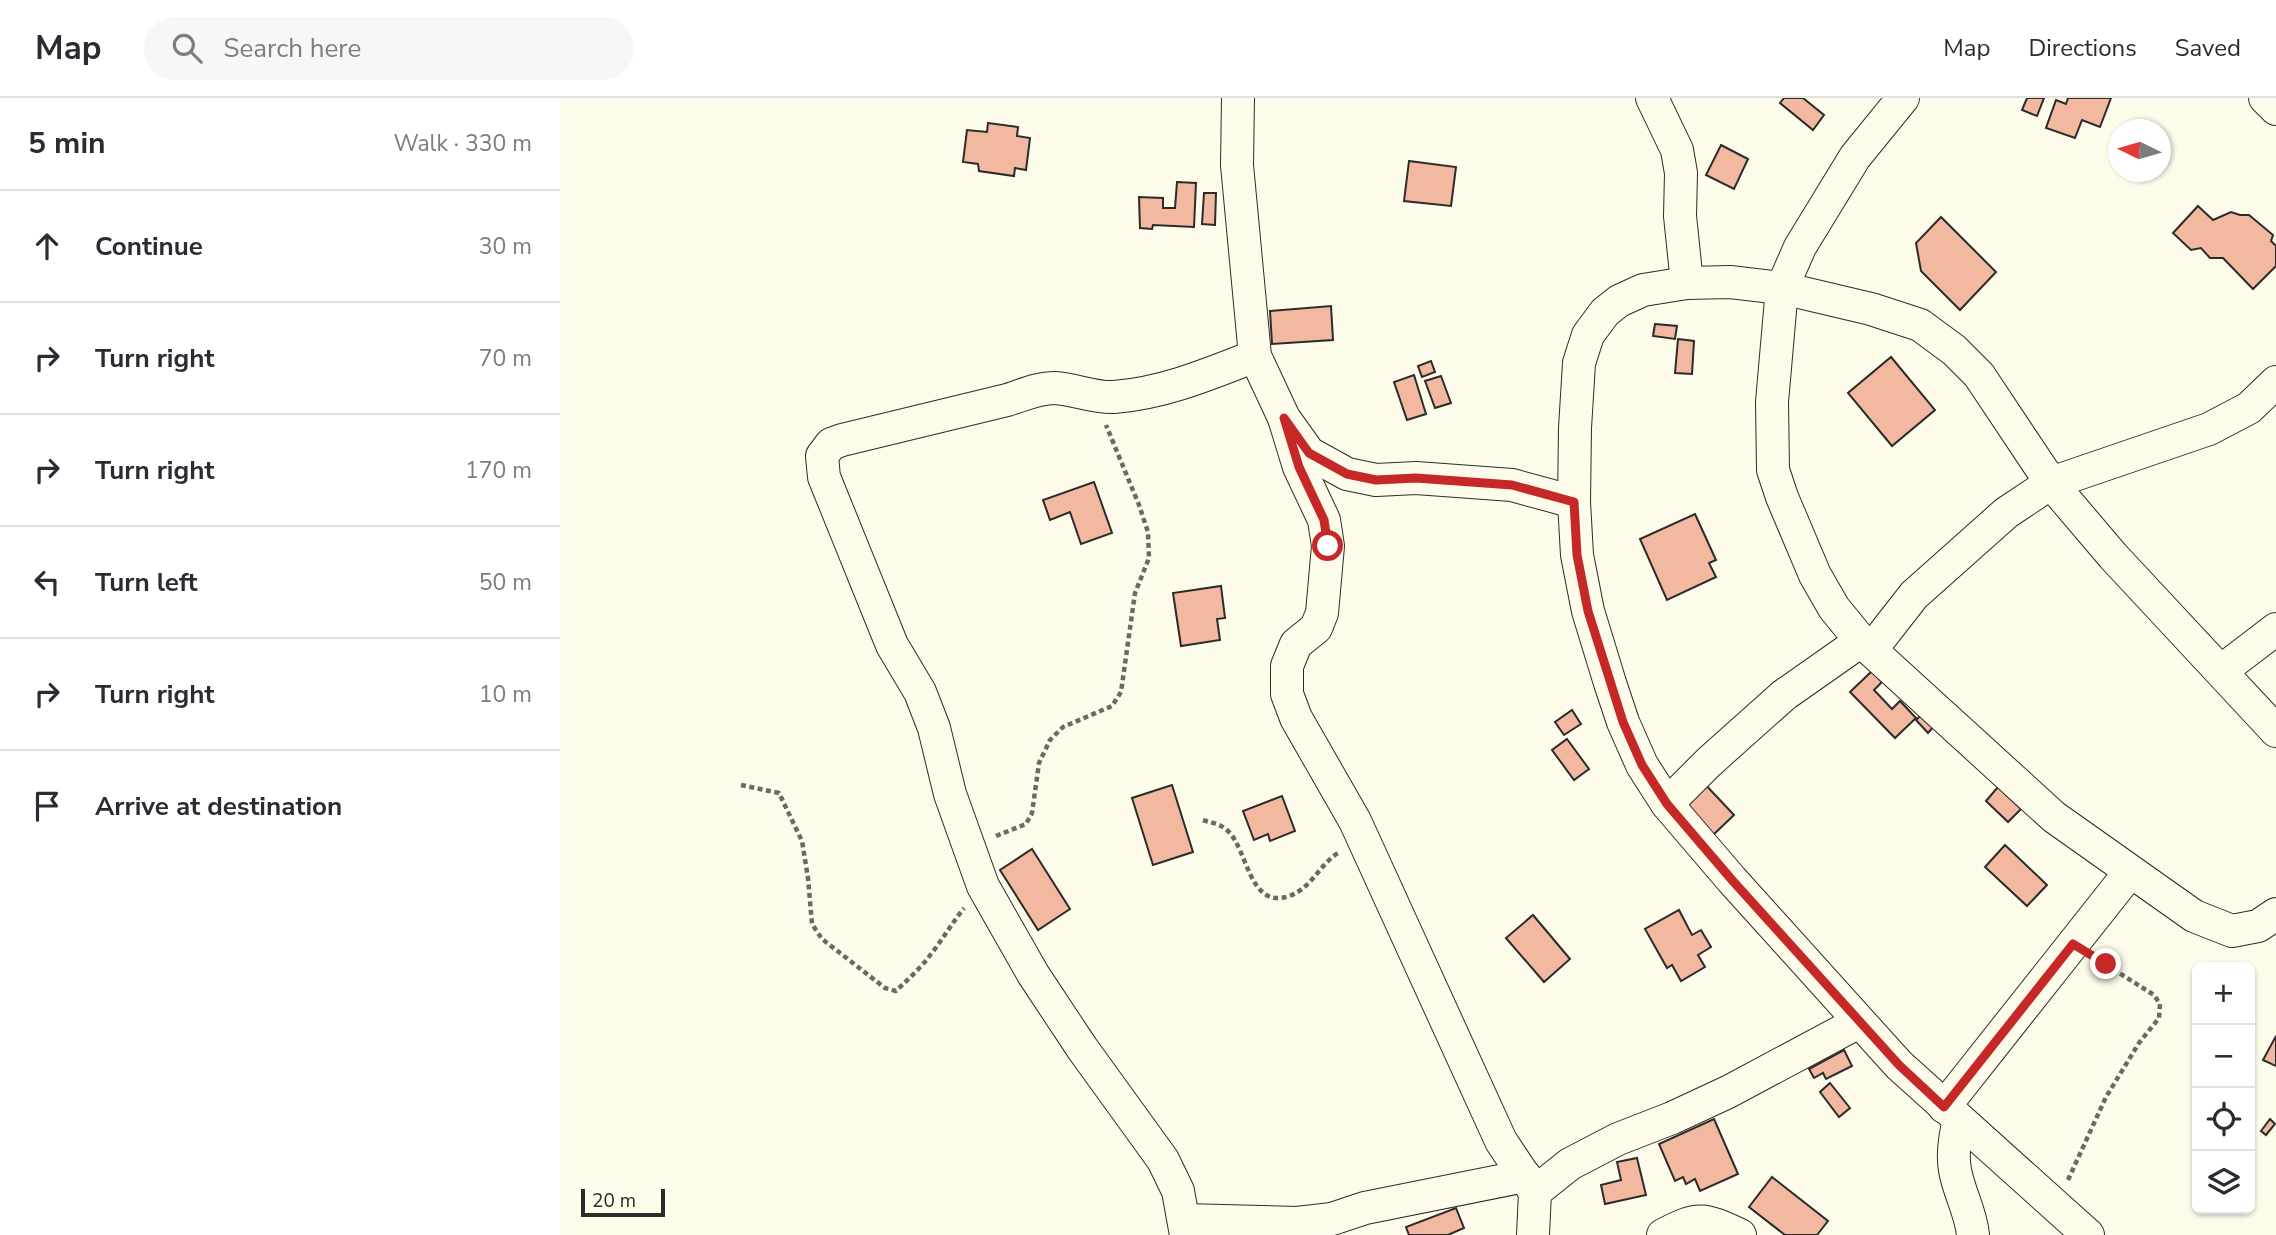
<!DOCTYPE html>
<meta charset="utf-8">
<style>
body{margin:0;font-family:"Nunito Sans",sans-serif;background:#f7f7f7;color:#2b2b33}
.controls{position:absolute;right:21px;bottom:21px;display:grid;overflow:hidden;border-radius:10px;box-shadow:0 2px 5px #0004}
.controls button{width:63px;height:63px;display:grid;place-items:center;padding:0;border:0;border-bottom:2px solid #e1e1e2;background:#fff;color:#2b2b33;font:35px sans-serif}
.compass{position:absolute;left:1548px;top:21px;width:63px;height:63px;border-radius:50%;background:#fff;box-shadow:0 2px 5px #0004;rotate:275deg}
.scale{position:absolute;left:21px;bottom:18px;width:84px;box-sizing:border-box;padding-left:7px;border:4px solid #2b2b2b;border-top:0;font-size:19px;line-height:24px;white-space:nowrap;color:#2b2b2b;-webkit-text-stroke:5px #fdfbea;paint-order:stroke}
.stop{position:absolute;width:21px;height:21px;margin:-16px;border:5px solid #c62828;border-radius:50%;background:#fff}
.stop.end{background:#c62828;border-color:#fff;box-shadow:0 2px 7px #0008}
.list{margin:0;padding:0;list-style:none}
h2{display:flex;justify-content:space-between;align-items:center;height:91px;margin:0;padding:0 28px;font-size:30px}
h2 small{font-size:23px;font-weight:400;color:#7c7c81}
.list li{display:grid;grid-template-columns:46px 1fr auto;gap:21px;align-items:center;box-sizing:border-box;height:112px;padding:0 28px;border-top:2px solid #e1e1e2}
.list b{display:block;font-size:26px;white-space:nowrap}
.list em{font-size:23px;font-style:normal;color:#7c7c81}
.icon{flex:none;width:38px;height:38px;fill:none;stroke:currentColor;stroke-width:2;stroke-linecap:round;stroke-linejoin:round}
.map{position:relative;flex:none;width:1716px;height:1137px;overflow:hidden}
header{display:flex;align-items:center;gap:42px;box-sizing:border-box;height:98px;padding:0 35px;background:#fff;border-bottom:2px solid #e1e1e2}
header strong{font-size:33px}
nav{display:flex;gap:38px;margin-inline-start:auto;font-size:24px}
.search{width:490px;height:63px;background:#f7f7f7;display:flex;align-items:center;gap:18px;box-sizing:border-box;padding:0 24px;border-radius:38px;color:#7c7c81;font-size:26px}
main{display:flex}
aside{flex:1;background:#fff}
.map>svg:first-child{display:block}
.building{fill:#f2b8a0;stroke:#2b2b2b;stroke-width:2}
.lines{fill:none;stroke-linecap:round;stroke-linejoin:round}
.minor-casing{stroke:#2b2b2b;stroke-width:34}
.path{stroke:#6a6964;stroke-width:4.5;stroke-dasharray:5 3.5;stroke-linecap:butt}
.minor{stroke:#fdfbea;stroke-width:32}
.route{stroke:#c62828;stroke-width:9}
</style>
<header>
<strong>Map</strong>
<div class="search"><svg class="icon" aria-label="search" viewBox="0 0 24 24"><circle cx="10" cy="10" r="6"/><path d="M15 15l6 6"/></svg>Search here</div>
<nav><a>Map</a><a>Directions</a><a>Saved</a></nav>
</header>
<main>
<aside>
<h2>5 min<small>Walk · 330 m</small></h2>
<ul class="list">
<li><svg class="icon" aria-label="ahead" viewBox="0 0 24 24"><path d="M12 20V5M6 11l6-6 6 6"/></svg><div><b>Continue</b></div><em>30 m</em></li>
<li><svg class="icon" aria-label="right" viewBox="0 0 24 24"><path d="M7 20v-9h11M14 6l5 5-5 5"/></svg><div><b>Turn right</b></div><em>70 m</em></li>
<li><svg class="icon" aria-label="right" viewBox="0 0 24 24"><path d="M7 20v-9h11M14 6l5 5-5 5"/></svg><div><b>Turn right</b></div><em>170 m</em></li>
<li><svg class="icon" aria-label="left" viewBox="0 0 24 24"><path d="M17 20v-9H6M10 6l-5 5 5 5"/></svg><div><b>Turn left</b></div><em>50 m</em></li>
<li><svg class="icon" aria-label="right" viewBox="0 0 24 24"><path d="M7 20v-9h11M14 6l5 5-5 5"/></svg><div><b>Turn right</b></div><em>10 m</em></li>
<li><svg class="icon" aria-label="arrive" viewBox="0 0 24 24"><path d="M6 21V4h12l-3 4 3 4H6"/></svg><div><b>Arrive at destination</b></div></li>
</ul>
</aside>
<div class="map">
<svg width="1716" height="1137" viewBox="0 0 1716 1137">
<rect width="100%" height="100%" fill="#fdfbea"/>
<g class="building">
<polygon points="1224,0 1243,0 1264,17 1253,32 1220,5"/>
<polygon points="1467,0 1484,0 1477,18 1462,12"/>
<polygon points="1508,0 1551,0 1540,29 1522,22 1515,40 1486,30 1496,2 1506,6"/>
<polygon points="428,25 458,29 457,38 470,40 466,72 455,70 454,78 419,73 418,66 403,64 407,32 427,34"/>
<polygon points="1161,47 1188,61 1174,91 1146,77"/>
<polygon points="849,63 896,69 891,108 844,103"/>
<polygon points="617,84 636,85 634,129 593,127 592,131 580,130 579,99 603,100 603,110 615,110"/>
<polygon points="644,95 656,95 655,127 642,126"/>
<polygon points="1638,108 1653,122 1671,114 1680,117 1689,117 1713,137 1711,143 1716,148 1716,168 1693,191 1663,160 1650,160 1641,150 1631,152 1613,135"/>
<polygon points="1381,119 1436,174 1400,212 1361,173 1356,145"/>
<polygon points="771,208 773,242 712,246 710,213"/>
<polygon points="1095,226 1117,228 1115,241 1093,238"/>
<polygon points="1118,241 1134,243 1132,276 1115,275"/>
<polygon points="1331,259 1375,312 1332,348 1288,295"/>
<polygon points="871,263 875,274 862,279 858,268"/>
<polygon points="854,277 866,316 847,322 834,284"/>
<polygon points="881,278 891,305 875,310 865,283"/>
<polygon points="534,384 552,435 521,446 510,414 490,422 483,402"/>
<polygon points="1135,416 1156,462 1149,465 1156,479 1107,502 1080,441"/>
<polygon points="661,488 665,520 657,521 660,542 621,548 613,495"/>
<polygon points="1312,573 1322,584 1314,592 1332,611 1340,603 1356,620 1335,640 1290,594"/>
<polygon points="1012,612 1021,626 1004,637 995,624"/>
<polygon points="1363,615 1375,627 1368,635 1356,622"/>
<polygon points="1007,641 1029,671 1014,682 992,652"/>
<polygon points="1142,683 1174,717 1153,737 1121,703"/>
<polygon points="612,687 633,754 593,767 572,700"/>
<polygon points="1438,689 1461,711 1448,724 1426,703"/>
<polygon points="722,698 735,733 710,743 708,736 694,742 683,713"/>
<polygon points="1445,747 1487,787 1467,808 1425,769"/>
<polygon points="472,751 510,811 478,832 440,772"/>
<polygon points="1119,812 1132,837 1141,832 1151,849 1138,857 1145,869 1121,883 1112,867 1107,870 1085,831"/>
<polygon points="973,817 1010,861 984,884 946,840"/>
<polygon points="1716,938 1716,968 1703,962"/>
<polygon points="1284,952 1292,968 1266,981 1263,975 1254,980 1249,971"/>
<polygon points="1270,985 1290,1010 1279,1019 1260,994"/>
<polygon points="1154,1021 1178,1076 1140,1093 1135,1081 1126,1086 1123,1079 1115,1083 1099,1046"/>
<polygon points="1710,1021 1715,1026 1706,1037 1701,1033"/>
<polygon points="1077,1060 1086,1097 1045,1106 1041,1087 1061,1082 1057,1064"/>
<polygon points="1212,1079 1268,1123 1257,1137 1225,1137 1189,1109"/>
<polygon points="896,1110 904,1130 888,1137 849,1137 846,1129"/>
</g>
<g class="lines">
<g class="minor-casing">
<g id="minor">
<polyline points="678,0 677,67 695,258 724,320 749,355 787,376 816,382 856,380 952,387 1014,404"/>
<polyline points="1092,0 1117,52 1121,75 1120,118 1127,185"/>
<polyline points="1343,0 1295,59 1240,149 1222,190 1212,304 1213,372 1222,399 1255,477 1274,510 1301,543 1494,719 1634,818 1672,833 1698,828 1716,816"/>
<polyline points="1705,0 1716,11"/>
<polyline points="724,320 739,369 764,422 768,448 762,515 756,530 736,546 727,568 727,596 736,620 795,723 941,1043 975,1094"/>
<polyline points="1311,552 1354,497 1446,415 1491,385 1649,331 1689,310 1716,284"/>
<polyline points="1661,573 1716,531"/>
<polyline points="1107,706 1149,664 1224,597 1301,543"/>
<polyline points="1384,1009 1570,774"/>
<path d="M 1399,1022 C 1395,1038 1392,1056 1395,1072 C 1399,1095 1411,1114 1413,1137"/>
<polyline points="624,1122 737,1125 772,1121 805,1110 965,1078"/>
<path d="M 626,1137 L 618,1093 L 603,1062 L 522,950 L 473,876 L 423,788 L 390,696 L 374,630 L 360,594 L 332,547 L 264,379 L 262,358 L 271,346 L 282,342 L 447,302 C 463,297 478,290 495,290 C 515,291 533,300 554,299 C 604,295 649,276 695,258"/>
<polyline points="973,1137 975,1094 1010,1066 1058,1041 1112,1020 1168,994 1299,924"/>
<path d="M 1103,1137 C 1139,1118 1143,1120 1180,1137"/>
<polyline points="1528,1137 1339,967 1172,782 1107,706 1082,667 1063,624 1050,585 1028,513 1017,457 1014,404 1015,330 1019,265 1028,237 1045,214 1059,203 1083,192 1127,185 1170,184 1222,190 1311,211 1360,227 1394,252 1419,277 1491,385 1553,458 1716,633"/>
</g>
</g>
<g class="path">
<path d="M 181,687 L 219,695 L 242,743 L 248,780 L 252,826 L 262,841 L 325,890 L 336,893 C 348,881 361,870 371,856 C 383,841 392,825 404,810"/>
<path d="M 643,722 C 652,725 661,726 668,733 C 688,752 689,812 729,798 C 752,790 759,767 778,755"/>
<polyline points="436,738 466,726 472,715 479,665 490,642 503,629 552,608 561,594 575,495 589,460 588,434 579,407 546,327"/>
<polyline points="1508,1082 1546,999 1579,945 1599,920 1600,906 1594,897 1537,861"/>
</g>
<use href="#minor" class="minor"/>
</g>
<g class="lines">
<polyline class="route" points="768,448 764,422 739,369 724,320 749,355 787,376 816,382 856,380 952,387 1014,404 1017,457 1028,513 1063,624 1082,667 1107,706 1172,782 1339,967 1384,1009 1513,846 1546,866"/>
</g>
</svg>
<div class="controls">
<button>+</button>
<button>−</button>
<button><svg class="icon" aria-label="locate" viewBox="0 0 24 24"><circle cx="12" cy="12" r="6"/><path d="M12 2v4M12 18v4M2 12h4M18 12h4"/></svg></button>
<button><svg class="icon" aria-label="layers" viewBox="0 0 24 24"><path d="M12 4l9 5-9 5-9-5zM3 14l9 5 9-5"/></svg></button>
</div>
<svg class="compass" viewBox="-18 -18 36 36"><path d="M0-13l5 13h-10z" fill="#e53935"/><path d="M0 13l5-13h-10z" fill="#7c7c81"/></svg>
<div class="scale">20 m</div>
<div class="stop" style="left:768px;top:448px"></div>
<div class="stop end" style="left:1546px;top:866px"></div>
</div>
</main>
